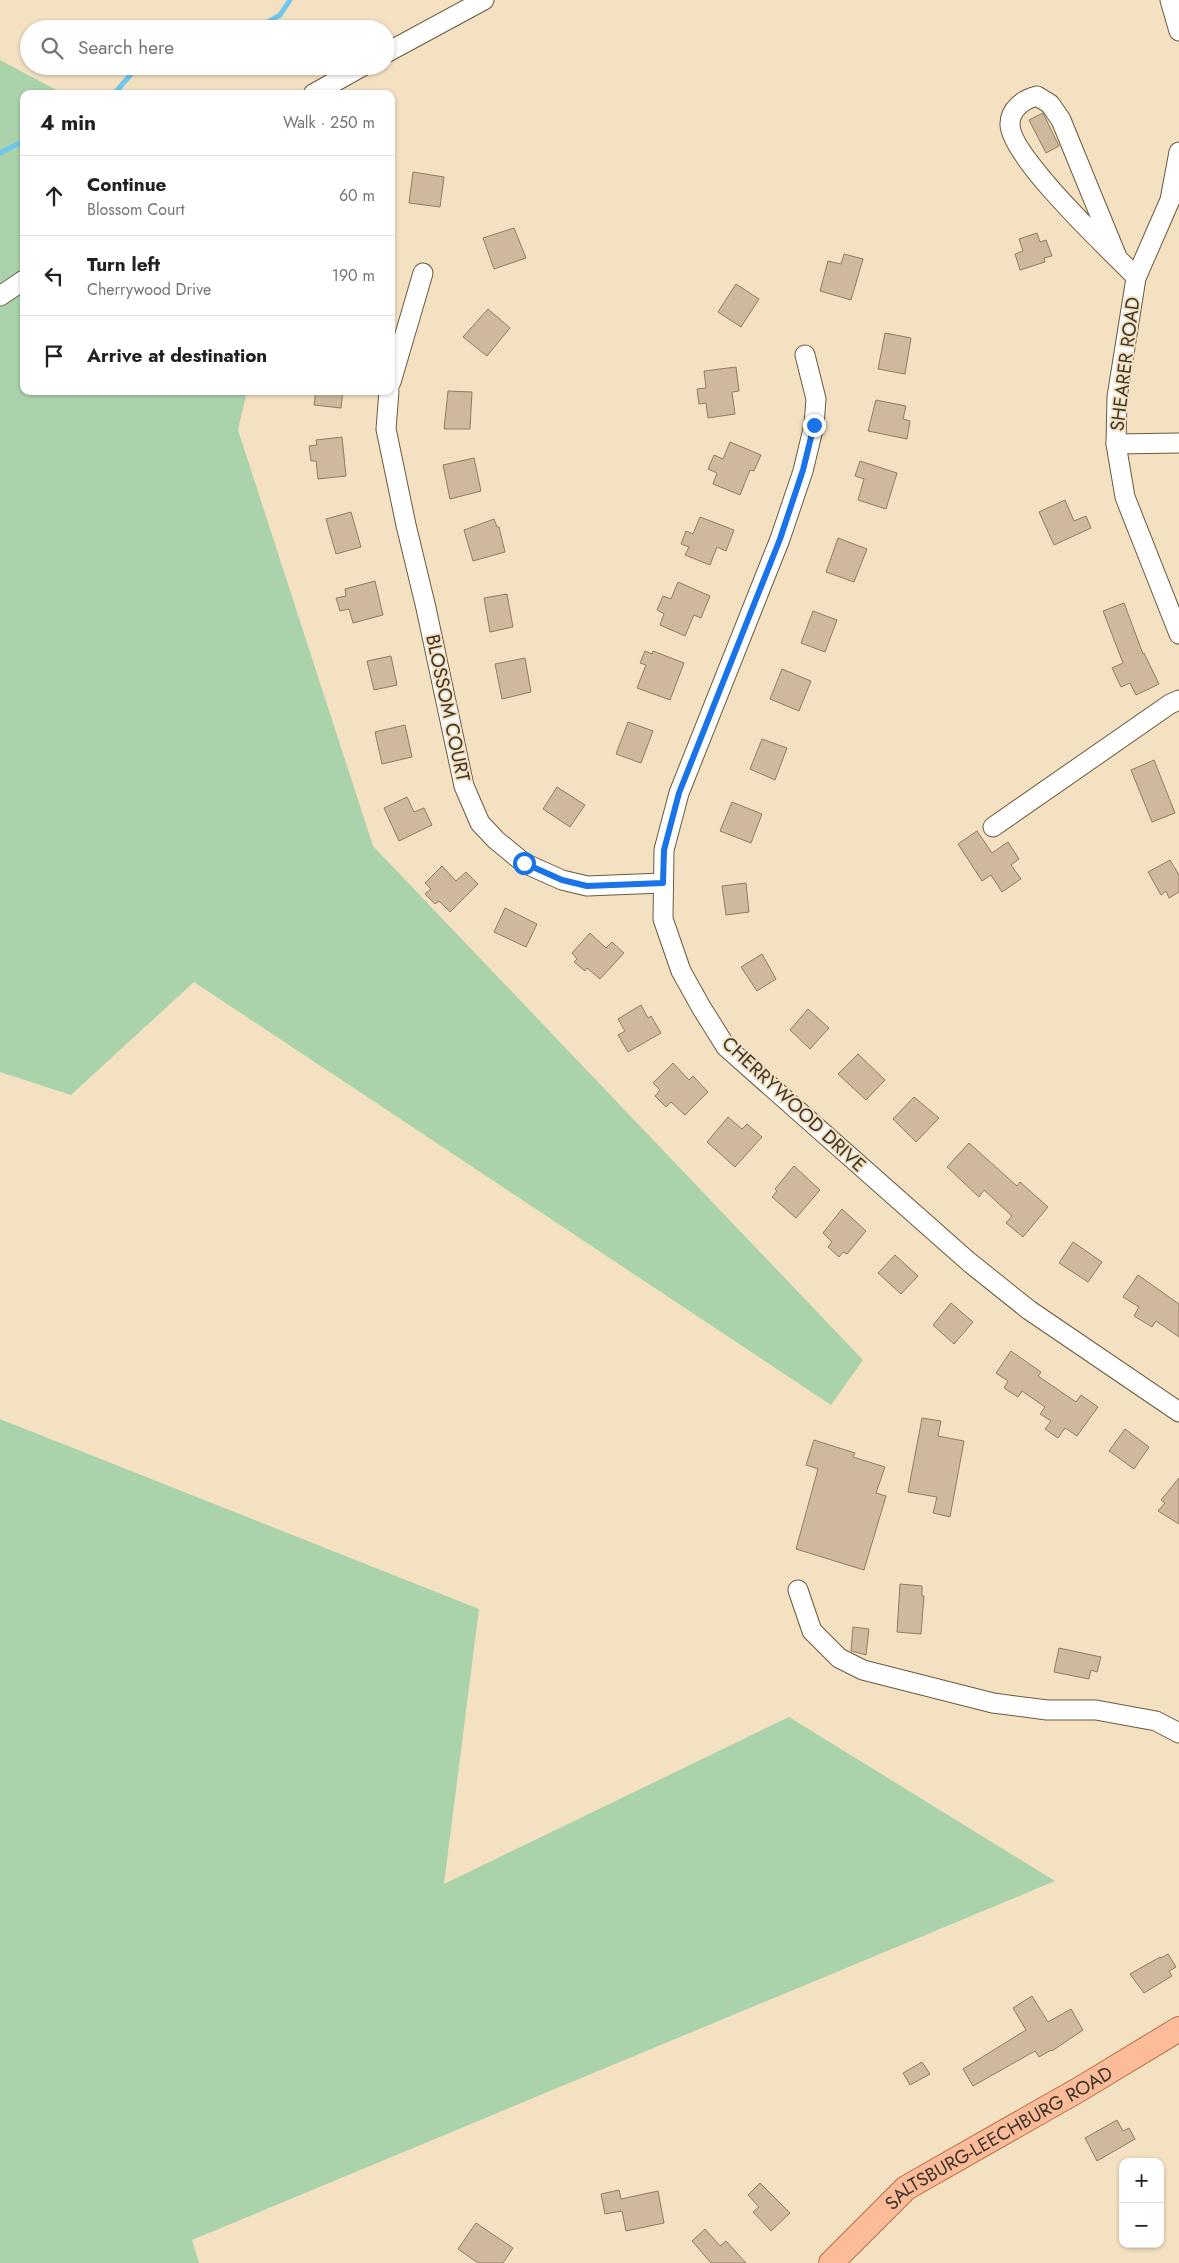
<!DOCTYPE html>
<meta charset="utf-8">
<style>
body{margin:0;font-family:Jost,sans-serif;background:#f6f6f6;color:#202124}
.controls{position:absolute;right:15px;bottom:15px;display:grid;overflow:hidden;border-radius:10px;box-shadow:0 1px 4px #0004}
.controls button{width:45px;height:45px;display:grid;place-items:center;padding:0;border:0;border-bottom:1px solid #e0e0e0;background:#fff;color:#202124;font:25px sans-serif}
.stop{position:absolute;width:15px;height:15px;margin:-11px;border:4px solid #1a73e8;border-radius:50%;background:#fff}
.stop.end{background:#1a73e8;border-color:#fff;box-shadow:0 1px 5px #0008}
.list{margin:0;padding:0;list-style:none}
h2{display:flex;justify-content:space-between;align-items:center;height:65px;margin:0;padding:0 20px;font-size:21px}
h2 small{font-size:16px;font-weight:400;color:#757577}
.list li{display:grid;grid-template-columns:32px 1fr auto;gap:15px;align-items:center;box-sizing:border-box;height:80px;padding:0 20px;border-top:1px solid #e0e0e0}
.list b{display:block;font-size:19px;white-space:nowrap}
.list p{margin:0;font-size:16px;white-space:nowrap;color:#757577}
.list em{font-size:16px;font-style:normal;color:#757577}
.icon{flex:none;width:28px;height:28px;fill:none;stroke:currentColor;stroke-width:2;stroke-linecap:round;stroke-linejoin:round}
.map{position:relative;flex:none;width:1179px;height:2263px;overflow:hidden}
.search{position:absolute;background:#fff;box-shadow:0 1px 4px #0004;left:20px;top:20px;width:375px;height:55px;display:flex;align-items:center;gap:12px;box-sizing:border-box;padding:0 18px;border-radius:28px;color:#757577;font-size:19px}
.panel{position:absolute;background:#fff;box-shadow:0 1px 4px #0004;left:20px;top:90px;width:375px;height:305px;border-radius:10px}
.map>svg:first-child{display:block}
.green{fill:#aad3ac}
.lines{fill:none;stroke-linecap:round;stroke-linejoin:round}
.stream{stroke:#70c6ec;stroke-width:5}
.building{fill:#cfb99d;stroke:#917c62}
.minor-casing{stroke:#6a5a3f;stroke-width:21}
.major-casing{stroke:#b86e46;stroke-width:26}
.minor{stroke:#fff;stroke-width:19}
.major{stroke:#fcbb99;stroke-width:24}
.route{stroke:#1a73e8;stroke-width:6}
.labels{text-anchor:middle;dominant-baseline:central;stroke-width:4;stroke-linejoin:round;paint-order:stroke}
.street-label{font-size:19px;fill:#3c3529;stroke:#f4e1c2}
</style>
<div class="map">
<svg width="1179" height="2263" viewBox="0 0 1179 2263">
<rect width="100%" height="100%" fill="#f4e1c2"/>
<g class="green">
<polygon points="0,60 64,94 24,94 24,391 247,391 238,430 373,846 863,1360 831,1405 194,982 71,1095 0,1072"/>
<polygon points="0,1419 479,1609 444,1884 789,1717 1055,1881 192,2240 199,2263 0,2263"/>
</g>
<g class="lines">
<g class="stream">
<polyline points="256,29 280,15 290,0"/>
<polyline points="95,94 103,94"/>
<polyline points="114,94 138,66"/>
<polyline points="0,153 24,141"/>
</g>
</g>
<g class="building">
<polygon points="1043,113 1059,146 1046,153 1029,120"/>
<polygon points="413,172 444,177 440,207 409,203"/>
<polygon points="514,228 526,258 494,269 483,238"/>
<polygon points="1037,233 1040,242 1046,240 1052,256 1044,258 1045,262 1020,270 1015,254 1023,251 1019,239"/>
<polygon points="844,254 863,259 851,300 820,291 828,261 841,264"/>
<polygon points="736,284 759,299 741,327 718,312"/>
<polygon points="488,309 510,328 487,356 463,337"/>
<polygon points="885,333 911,338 905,374 878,369"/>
<polygon points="736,367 739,391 732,392 735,414 708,418 706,403 699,404 697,389 706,388 704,371"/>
<polygon points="316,391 343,391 341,408 314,405"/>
<polygon points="448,391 472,392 470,429 444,429"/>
<polygon points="876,400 906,406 903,419 910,421 907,439 868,431"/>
<polygon points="342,437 346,476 318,479 316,461 311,461 309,446 317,445 316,440"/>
<polygon points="730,442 761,455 754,471 750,470 740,495 713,484 717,473 708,469 714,455 723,459"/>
<polygon points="474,458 481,491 450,499 443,465"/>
<polygon points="860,461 897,473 886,509 858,500 864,479 855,476"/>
<polygon points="1065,500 1074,521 1086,516 1091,528 1054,545 1039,512"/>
<polygon points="351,512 361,547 336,554 326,519"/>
<polygon points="700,517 734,530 726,551 717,547 710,565 685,555 689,547 681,544 686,531 693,534"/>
<polygon points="494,519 497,527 499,527 505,552 473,561 464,530"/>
<polygon points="838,538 867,549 854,582 826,572"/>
<polygon points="375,581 383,615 353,623 349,609 340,611 336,598 346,596 345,589"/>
<polygon points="678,582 710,596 701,618 694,615 685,636 660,625 664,614 657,610 663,596 671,599"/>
<polygon points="507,594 513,627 490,632 484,598"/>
<polygon points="1124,603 1143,654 1144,653 1159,684 1136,695 1130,683 1121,687 1112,668 1123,663 1103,611"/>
<polygon points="813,611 837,620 825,652 801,643"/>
<polygon points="645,651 652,654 653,651 684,663 670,700 637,688 646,665 640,663"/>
<polygon points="391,656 397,685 374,690 367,661"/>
<polygon points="525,658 531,692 502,699 495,664"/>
<polygon points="782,669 811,681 799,711 770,699"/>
<polygon points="628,722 653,731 641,763 616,754"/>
<polygon points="405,725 412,757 382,764 375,732"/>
<polygon points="762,739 787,748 775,780 750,769"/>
<polygon points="1154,760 1175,813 1152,822 1131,770"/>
<polygon points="557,787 585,805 570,827 543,809"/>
<polygon points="407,797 414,812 424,808 432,825 399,841 384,808"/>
<polygon points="732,802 762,814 751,843 720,831"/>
<polygon points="977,831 992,853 1008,842 1019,859 1011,865 1021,879 1002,892 991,875 982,881 958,844"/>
<polygon points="1170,860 1179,875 1179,892 1169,898 1166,891 1161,895 1148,872"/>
<polygon points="442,866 456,881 466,872 478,884 450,912 439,901 435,904 425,894 431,889 425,883"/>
<polygon points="746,883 749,912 726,915 722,886"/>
<polygon points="505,908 537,924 526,947 494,932"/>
<polygon points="590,933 606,948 612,942 624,953 600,979 587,968 585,971 574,962 577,959 572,953"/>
<polygon points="762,954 776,979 757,991 741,967"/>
<polygon points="641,1005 648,1018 651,1016 661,1033 628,1052 618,1035 625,1031 618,1019"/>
<polygon points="808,1009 829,1028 810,1049 790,1030"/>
<polygon points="858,1054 885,1080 866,1100 838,1074"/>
<polygon points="673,1063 689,1080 693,1076 708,1092 685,1115 671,1102 666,1107 655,1096 660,1090 653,1083"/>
<polygon points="914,1097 939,1118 916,1142 893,1119"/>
<polygon points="728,1117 742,1129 747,1124 762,1137 735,1167 707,1142"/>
<polygon points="969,1143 1017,1186 1020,1182 1048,1207 1023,1237 1006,1223 1012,1216 984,1190 979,1197 947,1167"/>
<polygon points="794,1166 820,1190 796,1218 772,1197 777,1191 775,1189"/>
<polygon points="842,1209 866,1231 847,1254 843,1252 839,1257 828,1247 832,1242 823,1233"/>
<polygon points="1073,1242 1102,1262 1088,1282 1059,1263"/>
<polygon points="895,1255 918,1276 901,1294 878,1273"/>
<polygon points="1138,1275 1179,1304 1179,1337 1156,1321 1152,1327 1134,1316 1139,1307 1123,1297"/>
<polygon points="951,1303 973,1322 954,1344 933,1325"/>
<polygon points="1011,1351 1041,1372 1038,1376 1076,1402 1081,1395 1098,1407 1077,1436 1065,1428 1058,1438 1045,1429 1051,1421 1040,1414 1045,1407 1022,1391 1018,1397 1004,1388 1008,1381 996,1373"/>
<polygon points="922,1418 941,1421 938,1436 964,1441 950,1517 933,1513 937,1497 908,1492"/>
<polygon points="1125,1429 1149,1447 1134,1469 1109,1451"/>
<polygon points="814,1440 855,1453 853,1457 885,1467 876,1493 886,1496 864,1570 796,1549 818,1469 806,1465"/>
<polygon points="1179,1478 1179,1524 1158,1511 1165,1503 1161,1500"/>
<polygon points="900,1584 922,1586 922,1596 924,1596 921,1634 897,1632"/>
<polygon points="853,1627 869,1629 866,1655 851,1651"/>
<polygon points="1059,1648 1101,1657 1097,1672 1091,1670 1089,1679 1054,1672"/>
<polygon points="1168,1954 1176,1967 1169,1971 1172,1976 1144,1993 1130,1974 1160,1957 1161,1958"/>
<polygon points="1032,1996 1048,2022 1071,2009 1083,2030 1052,2051 1051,2050 1039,2057 1035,2051 973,2086 963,2069 1026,2030 1013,2008"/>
<polygon points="922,2062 930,2074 910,2085 903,2073"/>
<polygon points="1117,2120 1123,2131 1129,2128 1135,2139 1097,2161 1085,2138"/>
<polygon points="760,2183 790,2213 771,2231 753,2212 759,2207 748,2195"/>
<polygon points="619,2190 621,2199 658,2191 664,2223 626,2231 622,2211 605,2214 601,2194"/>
<polygon points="476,2223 513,2248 503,2263 478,2263 458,2249"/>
<polygon points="705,2229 720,2246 726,2241 746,2263 711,2263 692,2241"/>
</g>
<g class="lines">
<g class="minor-casing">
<g id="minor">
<polyline points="1170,0 1179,31"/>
<polyline points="386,53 484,0"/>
<polyline points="313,94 363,66"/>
<polyline points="1179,152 1170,200 1136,278 1117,397 1116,444 1125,497 1179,634"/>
<path d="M 1117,257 L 1061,120 L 1050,104 L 1037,96 C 1024,99 1010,109 1010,124 C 1009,156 1111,251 1136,277"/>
<polyline points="0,296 24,280"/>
<polyline points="805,355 816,399 814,425 803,471 780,539 679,793 664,850 663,919 681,971 701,1007 726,1047 969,1262 1029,1310 1179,1412"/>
<polyline points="391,382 423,273"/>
<polyline points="389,391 386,429 406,525 426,608 464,786 480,823 496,840 524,863 562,880 587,886 663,883"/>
<polyline points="1116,444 1179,443"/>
<polyline points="993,827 1170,704 1179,700"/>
<polyline points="798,1590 812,1631 839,1658 863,1670 993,1703 1047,1710 1096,1710 1156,1721 1179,1733"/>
</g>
</g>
<g class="major-casing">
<g id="major">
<path id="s1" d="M 831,2263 L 906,2188 L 1080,2089 L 1179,2029"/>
</g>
</g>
<use href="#minor" class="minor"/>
<use href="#major" class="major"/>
</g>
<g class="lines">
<polyline class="route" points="524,863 562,880 587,886 663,883 664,850 679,793 780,539 803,470 814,425"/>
</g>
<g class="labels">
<g class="street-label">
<text transform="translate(1125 364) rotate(-83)">SHEARER ROAD</text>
<text transform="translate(448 708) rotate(78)">BLOSSOM COURT</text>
<text transform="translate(794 1104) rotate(43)">CHERRYWOOD DRIVE</text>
<text stroke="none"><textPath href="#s1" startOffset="211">SALTSBURG-LEECHBURG ROAD</textPath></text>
</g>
</g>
</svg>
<div class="controls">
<button>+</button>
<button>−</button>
</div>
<div class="stop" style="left:524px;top:863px"></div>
<div class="stop end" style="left:814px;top:425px"></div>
<div class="search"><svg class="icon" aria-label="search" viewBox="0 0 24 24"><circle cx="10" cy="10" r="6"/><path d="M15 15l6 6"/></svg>Search here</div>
<section class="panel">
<h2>4 min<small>Walk · 250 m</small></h2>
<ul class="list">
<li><svg class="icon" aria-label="ahead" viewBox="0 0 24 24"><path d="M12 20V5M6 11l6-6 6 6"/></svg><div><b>Continue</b><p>Blossom Court</p></div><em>60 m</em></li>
<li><svg class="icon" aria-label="left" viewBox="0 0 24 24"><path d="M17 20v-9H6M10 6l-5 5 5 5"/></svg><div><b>Turn left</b><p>Cherrywood Drive</p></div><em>190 m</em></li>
<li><svg class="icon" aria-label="arrive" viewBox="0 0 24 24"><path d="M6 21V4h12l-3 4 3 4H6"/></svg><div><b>Arrive at destination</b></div></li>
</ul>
</section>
</div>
